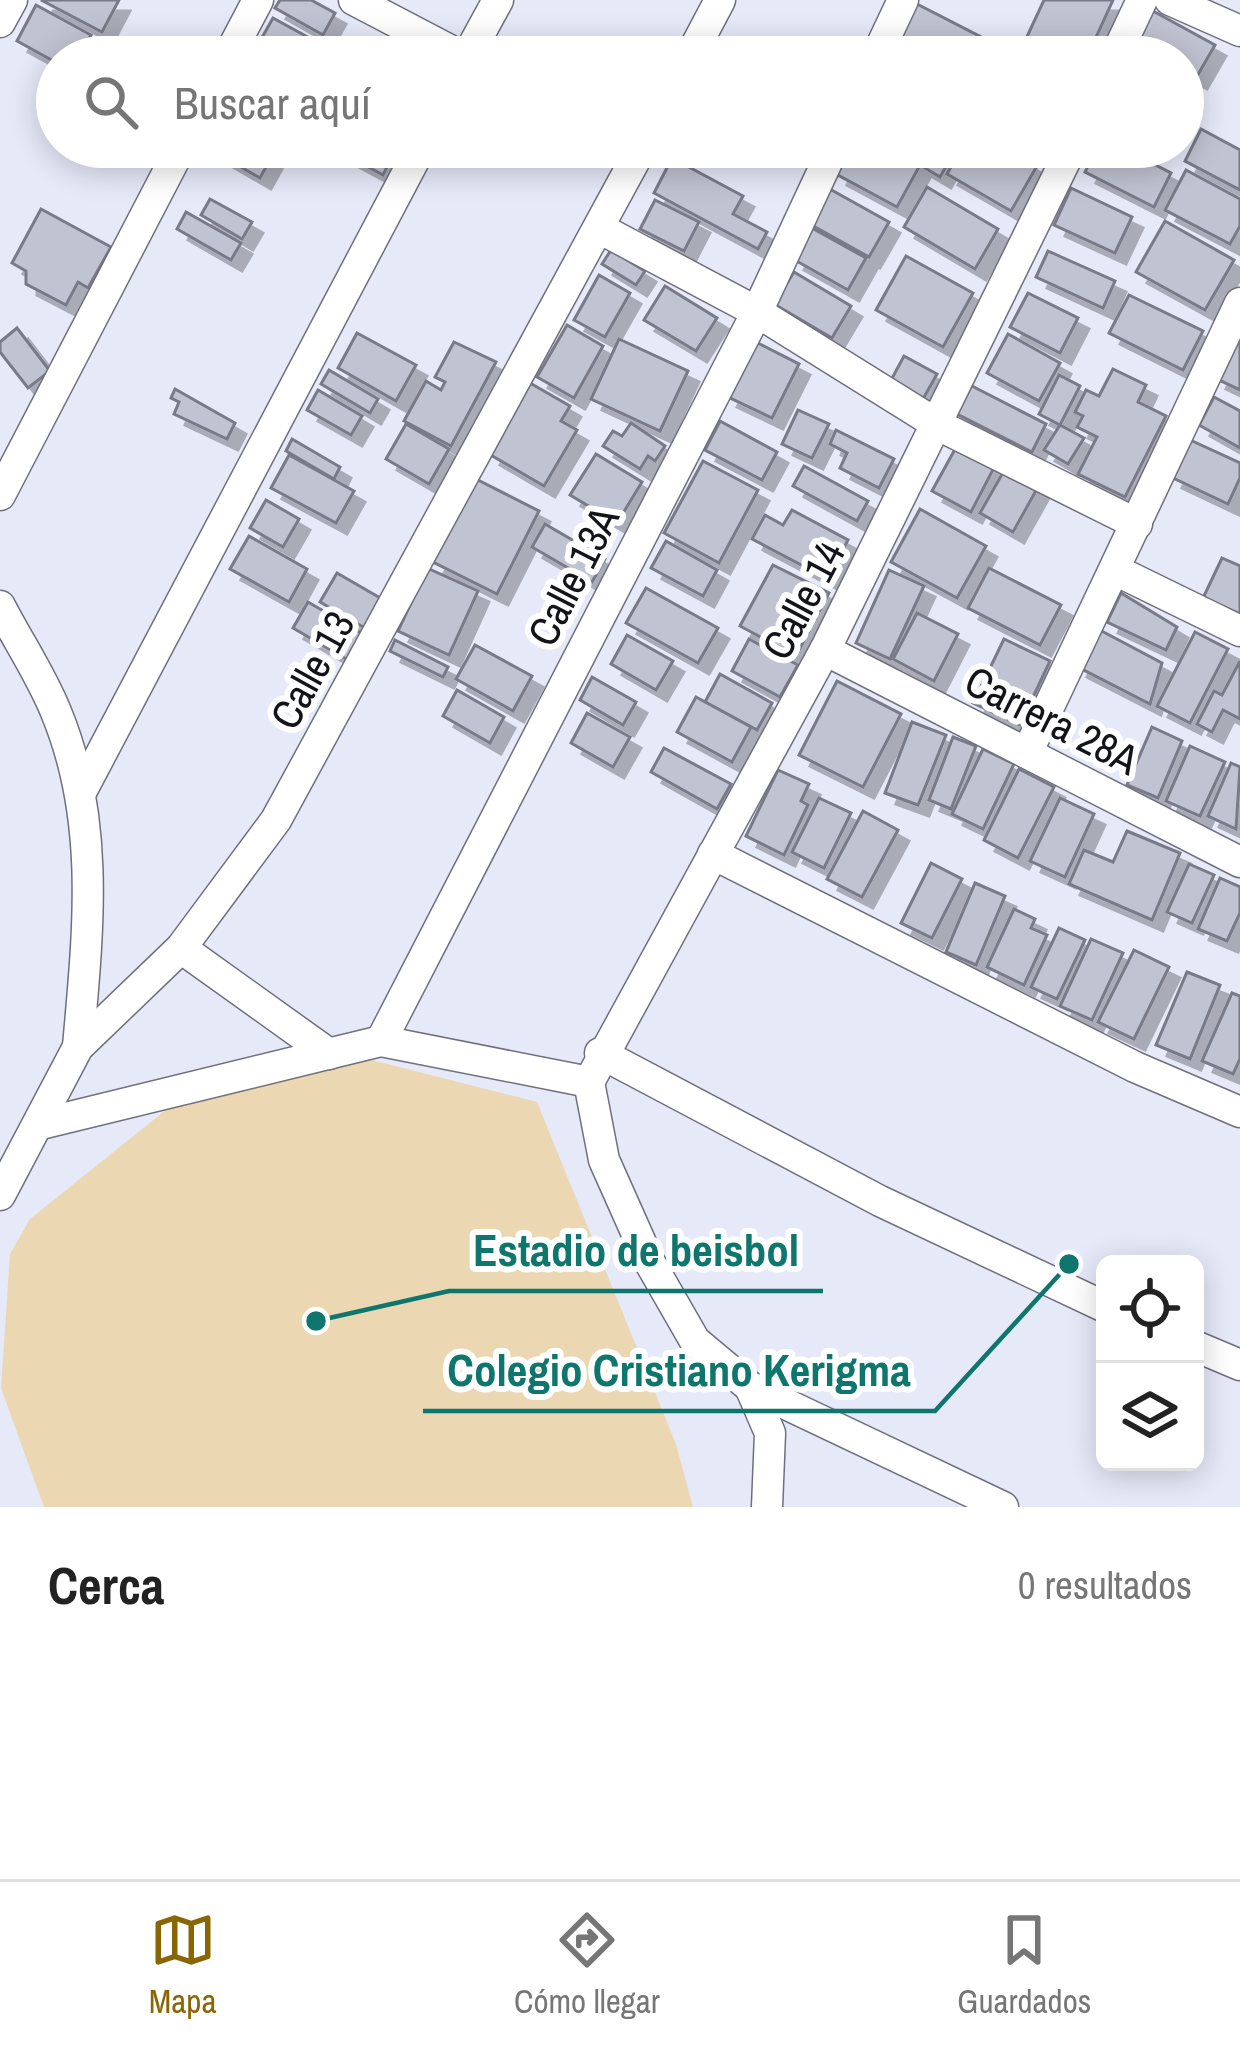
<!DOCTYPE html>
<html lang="es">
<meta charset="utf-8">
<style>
body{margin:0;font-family:"Archivo Narrow",sans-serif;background:#f6f6f6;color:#222}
.controls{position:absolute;right:36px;bottom:36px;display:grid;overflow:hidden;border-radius:18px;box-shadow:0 6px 30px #0003}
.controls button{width:108px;height:108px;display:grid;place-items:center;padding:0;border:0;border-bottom:3px solid #e0e0e0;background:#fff;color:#222;font:60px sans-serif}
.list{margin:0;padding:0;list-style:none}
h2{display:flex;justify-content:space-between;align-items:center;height:156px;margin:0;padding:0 48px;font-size:51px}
h2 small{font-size:39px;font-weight:400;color:#767676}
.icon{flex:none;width:66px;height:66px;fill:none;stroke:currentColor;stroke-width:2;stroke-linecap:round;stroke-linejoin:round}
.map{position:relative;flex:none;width:1240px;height:1507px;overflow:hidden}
.search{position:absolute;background:#fff;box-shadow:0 6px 30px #0003;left:36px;right:36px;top:36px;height:132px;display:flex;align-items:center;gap:30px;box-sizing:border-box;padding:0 42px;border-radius:66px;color:#767676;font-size:45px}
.sheet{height:372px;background:#fff}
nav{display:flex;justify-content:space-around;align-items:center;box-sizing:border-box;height:168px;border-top:3px solid #e0e0e0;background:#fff;font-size:33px;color:#767676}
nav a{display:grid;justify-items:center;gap:6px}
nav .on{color:#8a6503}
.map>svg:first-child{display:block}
.green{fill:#ebd7b2}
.building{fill:#c0c3d1;stroke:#787a88;stroke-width:3;filter:url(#shadow)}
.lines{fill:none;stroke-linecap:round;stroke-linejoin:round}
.minor-casing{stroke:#6e707d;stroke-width:33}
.minor{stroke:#fff;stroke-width:30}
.labels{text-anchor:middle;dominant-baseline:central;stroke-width:12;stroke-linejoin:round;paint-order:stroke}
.street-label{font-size:42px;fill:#131419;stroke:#fff}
.leader{fill:none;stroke:#0f766e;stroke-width:4.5}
.callout-dot{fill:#0f766e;stroke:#fff;stroke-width:4.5}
.callout-label{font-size:45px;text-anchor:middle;font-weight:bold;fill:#0f766e;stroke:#fff;stroke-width:12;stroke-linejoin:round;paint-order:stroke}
</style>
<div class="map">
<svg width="1240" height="1507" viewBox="0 0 1240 1507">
<defs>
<filter id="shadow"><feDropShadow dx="11" dy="11" stdDeviation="0" flood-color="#0004"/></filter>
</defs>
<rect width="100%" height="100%" fill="#e6e9f8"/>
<polygon class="green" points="364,1058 537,1102 676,1444 693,1507 44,1507 1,1388 10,1254 30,1219 167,1109"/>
<g class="building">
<polygon points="41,0 119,0 102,32"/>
<polygon points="280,0 311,0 335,13 323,35 275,8"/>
<polygon points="1044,0 1113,0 1087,57 1018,56"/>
<polygon points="917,4 985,39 976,57 889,57"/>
<polygon points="36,5 91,35 79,57 57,57 57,63 17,41"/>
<polygon points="1153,11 1215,45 1196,78 1183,71 1183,57 1158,57 1135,44"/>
<polygon points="273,18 313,40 307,49 318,57 251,57"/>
<polygon points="385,38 422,57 375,57"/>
<polygon points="1201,129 1240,150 1240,190 1185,161"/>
<polygon points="252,147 271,158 260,178 208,148"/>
<polygon points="331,147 388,147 395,151 383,175"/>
<polygon points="948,147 955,151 940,177 920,165 897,207 836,174 849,147"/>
<polygon points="962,147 1004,147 1037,166 1011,211 947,174"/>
<polygon points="1098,147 1120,147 1171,173 1154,207 1085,172"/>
<polygon points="672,158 743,196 733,214 767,232 758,249 654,193"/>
<polygon points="1186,170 1240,199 1240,226 1230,244 1165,210"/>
<polygon points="927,187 998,229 975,269 904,227"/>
<polygon points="828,188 889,222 869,257 808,223"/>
<polygon points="1071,188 1132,217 1115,253 1054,225"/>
<polygon points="210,199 252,222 242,239 201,215"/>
<polygon points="655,200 699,222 684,251 640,229"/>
<polygon points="41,209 111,247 88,288 78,282 66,305 26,284 26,271 12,263"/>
<polygon points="186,212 241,243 231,260 177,229"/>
<polygon points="1165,221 1234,260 1205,310 1136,272"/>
<polygon points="810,227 866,258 848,290 793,259"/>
<polygon points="611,250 645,271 636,285 602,264"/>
<polygon points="1048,251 1115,281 1103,308 1036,277"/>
<polygon points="906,256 973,293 943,347 876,310"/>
<polygon points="794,272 851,306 832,338 774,304"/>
<polygon points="599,275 630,293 605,337 574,320"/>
<polygon points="665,286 717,318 696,351 644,320"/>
<polygon points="1028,293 1078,318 1060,353 1010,327"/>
<polygon points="1129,295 1203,331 1183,370 1109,333"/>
<polygon points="1240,324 1240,390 1215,378"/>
<polygon points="567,325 603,346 574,398 537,377"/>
<polygon points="17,328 50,371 28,388 0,352 0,342"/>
<polygon points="357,333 416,365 396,401 338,368"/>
<polygon points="1008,334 1060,363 1039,401 987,373"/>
<polygon points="619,339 688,371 660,431 591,399"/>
<polygon points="754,341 799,364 772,418 726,396"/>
<polygon points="454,342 496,362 451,446 404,421 426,381 441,390 445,382 435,377"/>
<polygon points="904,356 937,374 923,399 890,382"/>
<polygon points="1113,369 1146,385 1138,402 1166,416 1125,497 1078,474 1097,437 1077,427 1083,416 1075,412 1086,390 1099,396"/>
<polygon points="329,370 378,399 370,413 321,384"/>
<polygon points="1059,375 1080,386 1060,425 1039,414"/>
<polygon points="530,383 570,406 561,421 577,430 544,486 489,454"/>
<polygon points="970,385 1046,424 1032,452 955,413"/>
<polygon points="175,389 235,423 227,439 174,414 179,402 171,398"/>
<polygon points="318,390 362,416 351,435 307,410"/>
<polygon points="1214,397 1240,411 1240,448 1199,425"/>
<polygon points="798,410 829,424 812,458 782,444"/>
<polygon points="720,421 777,452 762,480 705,450"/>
<polygon points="631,423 665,446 655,461 648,456 640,469 603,446 613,431 622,436"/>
<polygon points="406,424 449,449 429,484 386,459"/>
<polygon points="1060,425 1084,438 1068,464 1044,450"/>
<polygon points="836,430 894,459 879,488 840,468 847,453 830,444"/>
<polygon points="292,439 340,467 334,479 286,451"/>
<polygon points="1188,439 1240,463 1240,478 1228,504 1171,477"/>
<polygon points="959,442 997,462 971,512 932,491"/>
<polygon points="596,454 642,482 617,523 570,495"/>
<polygon points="289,455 354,491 336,523 271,488"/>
<polygon points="703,461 758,490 719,563 664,533"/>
<polygon points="804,466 868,501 857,521 793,486"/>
<polygon points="1005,469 1038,487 1013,532 980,513"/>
<polygon points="476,479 539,511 497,594 433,562"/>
<polygon points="266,500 299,519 283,547 250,528"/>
<polygon points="920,509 986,546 957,598 891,562"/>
<polygon points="792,510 848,540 828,579 752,539 765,515 783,525"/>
<polygon points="545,524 605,559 592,582 532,547"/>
<polygon points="249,536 307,569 289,602 230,569"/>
<polygon points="666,541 717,570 703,596 651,568"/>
<polygon points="1222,558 1240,566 1240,614 1203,598"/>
<polygon points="773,565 829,593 796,656 740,626"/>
<polygon points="427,568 478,591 449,655 398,631"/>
<polygon points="989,568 1061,605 1040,645 968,608"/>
<polygon points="889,570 924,586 890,659 856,643"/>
<polygon points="337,573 382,599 365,628 320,602"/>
<polygon points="646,588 718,628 698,663 626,623"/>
<polygon points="1121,593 1177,627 1166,650 1107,622"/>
<polygon points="308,602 368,637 353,663 293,628"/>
<polygon points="917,613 958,634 934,681 893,659"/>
<polygon points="1096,628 1162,663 1150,704 1076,666"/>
<polygon points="1195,632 1228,649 1190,723 1157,706"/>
<polygon points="627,635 673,661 656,690 611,664"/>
<polygon points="749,639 798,665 780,697 732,671"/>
<polygon points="1004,639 1050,661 1020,725 973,703"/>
<polygon points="395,640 448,667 443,677 390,651"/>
<polygon points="475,645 532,676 513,711 456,679"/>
<polygon points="1240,661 1240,719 1223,710 1212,732 1197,724 1214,691 1222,695"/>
<polygon points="720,674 772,703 757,730 705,702"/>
<polygon points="592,677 636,702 623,725 580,700"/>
<polygon points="837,681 901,714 863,787 799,755"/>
<polygon points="457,690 504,717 490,743 443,716"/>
<polygon points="696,697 751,727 732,762 677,732"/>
<polygon points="587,713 630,737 613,767 571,743"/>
<polygon points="912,722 946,735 918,805 885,793"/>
<polygon points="1152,727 1182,741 1158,798 1127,785"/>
<polygon points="953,737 976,746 951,809 929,800"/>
<polygon points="1190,746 1225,762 1200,816 1166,801"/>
<polygon points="664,748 731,784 717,809 651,772"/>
<polygon points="983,749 1014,764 983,829 952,814"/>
<polygon points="1231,763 1240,767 1236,829 1208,816"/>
<polygon points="1019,769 1054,787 1018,858 984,840"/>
<polygon points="778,770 809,784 801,801 808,805 784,855 746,836"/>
<polygon points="819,798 851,813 824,868 792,852"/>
<polygon points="1060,798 1094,814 1065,877 1030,861"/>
<polygon points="863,811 898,830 862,897 827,879"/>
<polygon points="1127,831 1180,853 1152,920 1069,884 1084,850 1113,862"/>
<polygon points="931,863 962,879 932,938 901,923"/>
<polygon points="1189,864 1214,875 1192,923 1167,912"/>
<polygon points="1220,878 1240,887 1240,913 1227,941 1198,929"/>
<polygon points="975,883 1005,896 976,965 946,952"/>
<polygon points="1014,909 1035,919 1031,928 1047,935 1024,985 987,967"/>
<polygon points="1059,928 1085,940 1057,999 1031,987"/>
<polygon points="1091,939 1123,953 1092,1020 1060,1006"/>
<polygon points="1134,950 1169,967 1134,1039 1098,1022"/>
<polygon points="1187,972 1220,985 1190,1059 1156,1045"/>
<polygon points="1232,993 1240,996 1240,1059 1233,1074 1202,1061"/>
</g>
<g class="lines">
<g class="minor-casing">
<g id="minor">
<polyline points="354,0 463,57"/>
<polyline points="1170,0 1240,31"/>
<polyline points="0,22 12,0"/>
<polyline points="228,57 258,0"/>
<polyline points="467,57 498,0"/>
<polyline points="690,57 720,0"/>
<polyline points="876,57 903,0"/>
<polyline points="1115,57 1142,0"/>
<polyline points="599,228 757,312 940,426 1137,524"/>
<polyline points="0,495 181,147"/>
<polyline points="1115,570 1240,631"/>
<path d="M 0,606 C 18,641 41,675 56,712 C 101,820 88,933 78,1047"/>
<polyline points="825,650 1240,862"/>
<polyline points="1027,753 1240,303"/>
<polyline points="81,792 421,147"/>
<polyline points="713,854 1135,1067 1240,1112"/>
<polyline points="181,948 329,1054"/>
<polyline points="381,1041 757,312 834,147"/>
<polyline points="600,1053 880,1201 1105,1307"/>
<polyline points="589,1082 825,650 1072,147"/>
<polyline points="589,1082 604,1160 649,1261 695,1341 750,1387 1003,1507"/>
<polyline points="41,1124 381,1041 589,1082"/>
<polyline points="0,1195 78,1047 181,948 276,820 642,147"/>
<polyline points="1195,1346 1240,1365"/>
<polyline points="750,1387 770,1433 767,1507"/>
</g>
</g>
<use href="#minor" class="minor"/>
</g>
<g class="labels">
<g class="street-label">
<text transform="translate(573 576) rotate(-63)">Calle 13A</text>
<text transform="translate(803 600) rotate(-62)">Calle 14</text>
<text transform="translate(312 670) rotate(-61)">Calle 13</text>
<text transform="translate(1052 720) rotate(27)">Carrera 28A</text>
</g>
</g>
<path class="leader" d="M316 1321L449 1291H823M1069 1264L935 1411H423"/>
<g class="callout-dot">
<circle cx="316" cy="1321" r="12"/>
<circle cx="1069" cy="1264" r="12"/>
</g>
<g class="callout-label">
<text x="636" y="1266">Estadio de beisbol</text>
<text x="679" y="1386">Colegio Cristiano Kerigma</text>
</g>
</svg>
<div class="controls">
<button><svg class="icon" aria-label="locate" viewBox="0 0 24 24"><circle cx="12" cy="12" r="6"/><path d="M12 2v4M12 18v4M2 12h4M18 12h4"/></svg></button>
<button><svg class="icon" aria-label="layers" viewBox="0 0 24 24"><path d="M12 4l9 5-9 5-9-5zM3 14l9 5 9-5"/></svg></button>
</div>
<div class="search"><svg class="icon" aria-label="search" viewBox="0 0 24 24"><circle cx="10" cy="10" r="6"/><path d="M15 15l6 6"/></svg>Buscar aquí</div>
</div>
<section class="sheet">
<h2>Cerca<small>0 resultados</small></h2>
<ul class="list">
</ul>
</section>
<nav>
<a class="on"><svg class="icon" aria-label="map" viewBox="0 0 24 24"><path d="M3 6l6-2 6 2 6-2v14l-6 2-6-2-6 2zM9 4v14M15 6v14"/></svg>Mapa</a>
<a><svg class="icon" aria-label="directions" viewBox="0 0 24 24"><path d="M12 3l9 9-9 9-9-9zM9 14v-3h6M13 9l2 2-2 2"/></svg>Cómo llegar</a>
<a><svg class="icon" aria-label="saved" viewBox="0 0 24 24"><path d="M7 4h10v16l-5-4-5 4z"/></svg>Guardados</a>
</nav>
